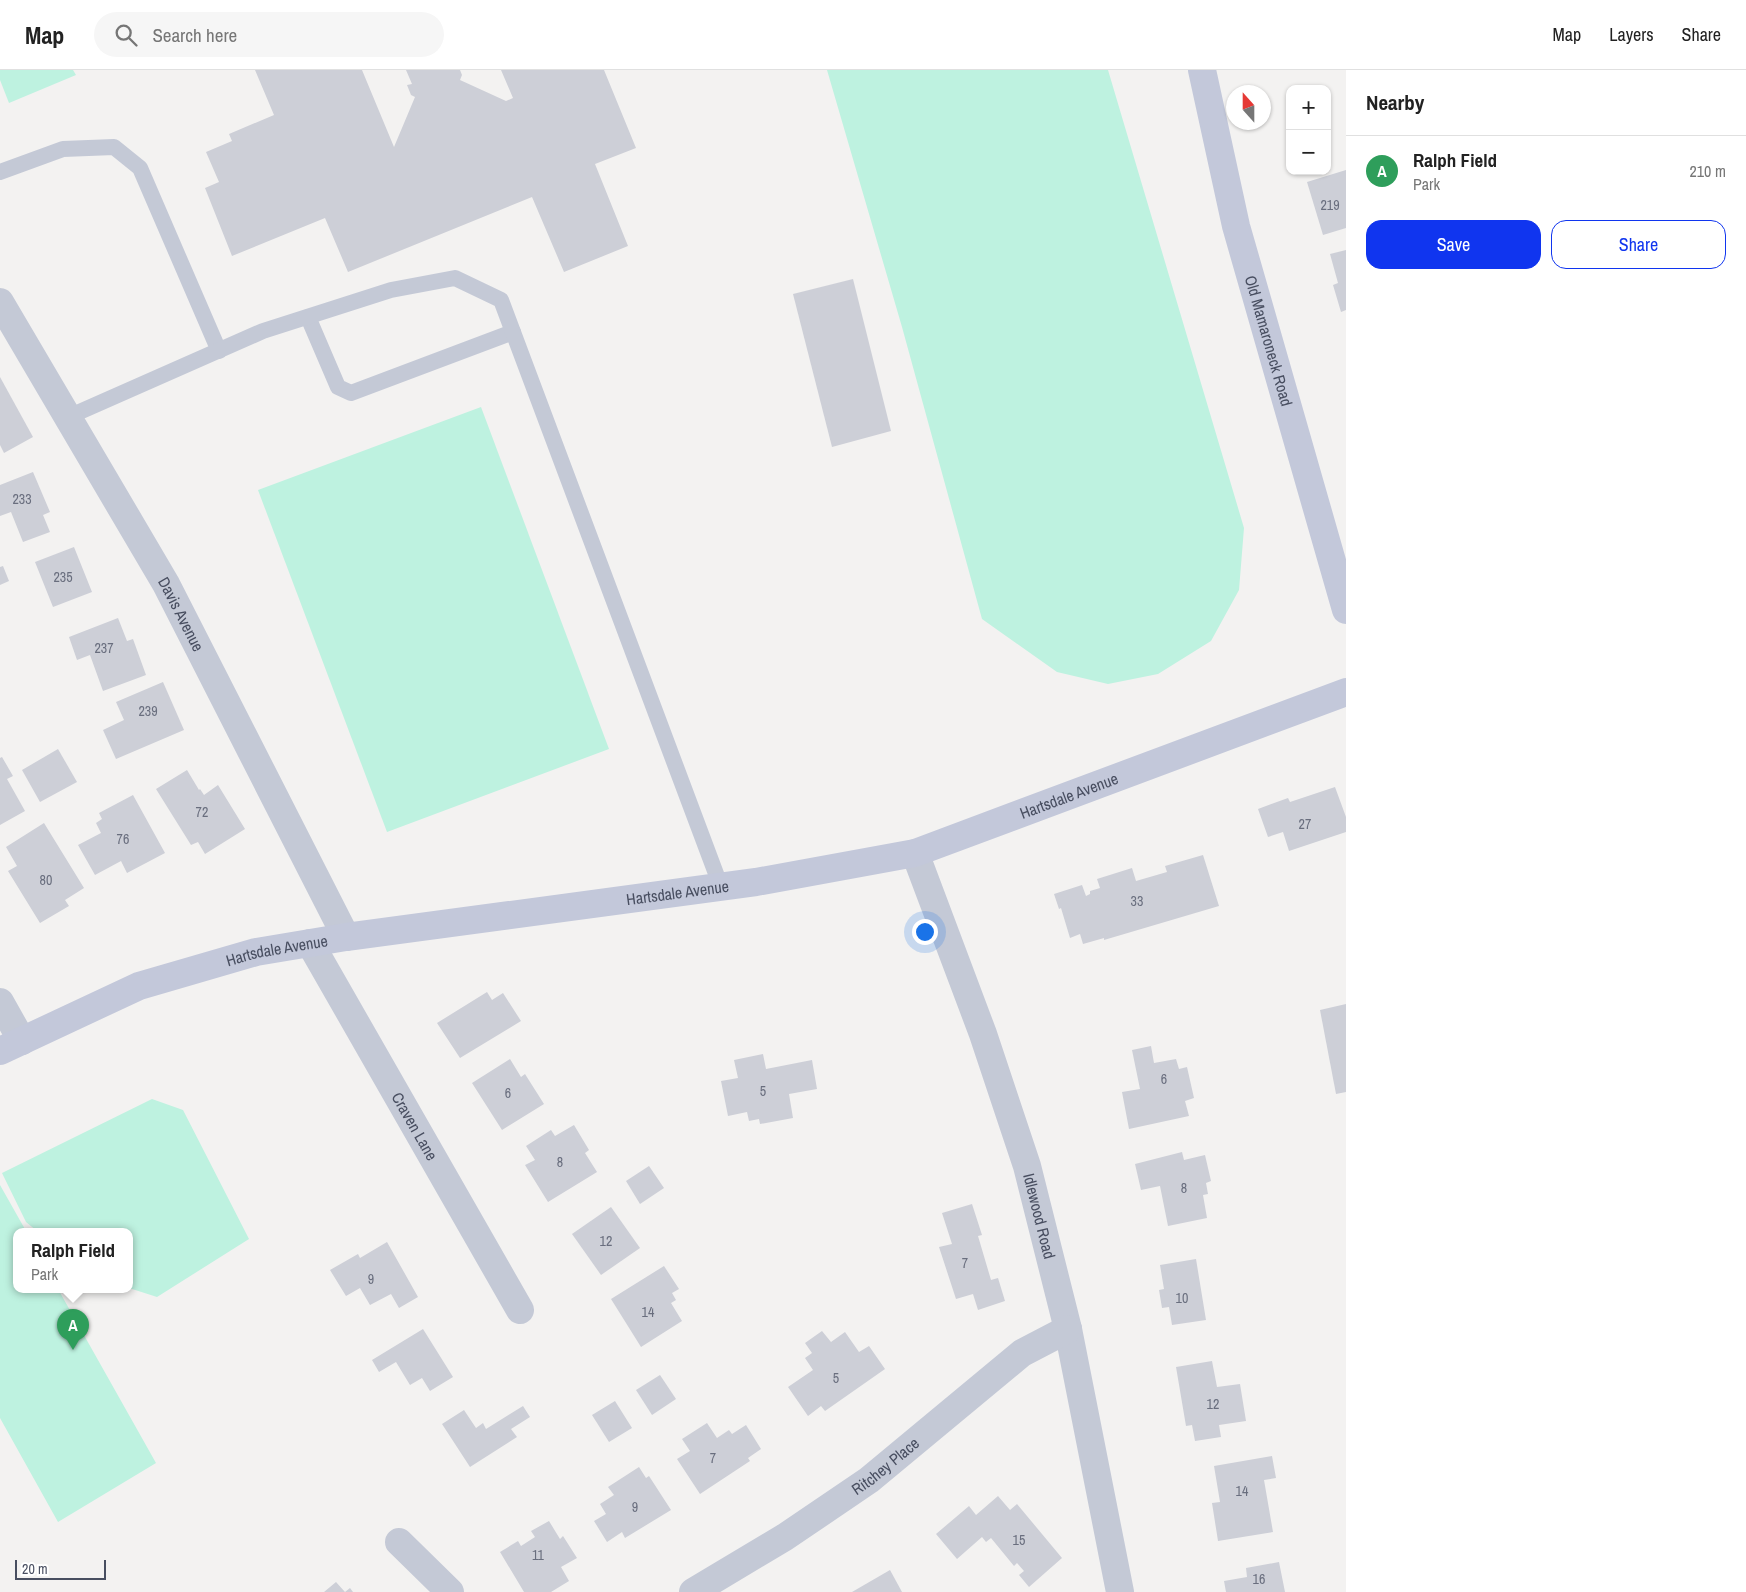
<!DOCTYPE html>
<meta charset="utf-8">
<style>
body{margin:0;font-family:"Archivo Narrow",sans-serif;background:#f6f6f6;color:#222}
.controls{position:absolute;right:15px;top:15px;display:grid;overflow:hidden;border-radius:10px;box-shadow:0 1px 4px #0004}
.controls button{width:45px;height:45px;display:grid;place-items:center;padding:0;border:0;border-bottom:1px solid #e0e0e0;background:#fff;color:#222;font:25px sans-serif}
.compass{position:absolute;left:1226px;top:15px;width:45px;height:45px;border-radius:50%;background:#fff;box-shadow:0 1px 4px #0004;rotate:339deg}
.scale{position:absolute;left:15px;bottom:12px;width:91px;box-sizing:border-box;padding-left:5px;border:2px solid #484e60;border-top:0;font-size:14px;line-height:18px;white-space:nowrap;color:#484e60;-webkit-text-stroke:4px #fff;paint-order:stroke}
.you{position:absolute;left:924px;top:861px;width:18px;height:18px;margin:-12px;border:4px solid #fff;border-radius:50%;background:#1a73e8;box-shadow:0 0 0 8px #1a73e833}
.badge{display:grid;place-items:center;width:32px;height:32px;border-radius:50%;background:#1035ef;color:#fff;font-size:16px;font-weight:700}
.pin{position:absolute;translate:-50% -41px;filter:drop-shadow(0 1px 2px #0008)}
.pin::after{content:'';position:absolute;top:26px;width:18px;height:15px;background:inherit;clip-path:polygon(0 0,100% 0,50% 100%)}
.popup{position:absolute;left:13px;top:1158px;width:120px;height:65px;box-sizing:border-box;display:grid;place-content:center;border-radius:10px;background:#fff;filter:drop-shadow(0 1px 4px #0005);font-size:16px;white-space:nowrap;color:#767676}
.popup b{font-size:19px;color:#222}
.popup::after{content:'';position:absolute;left:50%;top:100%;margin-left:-10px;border:10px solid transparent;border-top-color:#fff}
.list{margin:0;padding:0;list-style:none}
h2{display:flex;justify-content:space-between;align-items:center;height:65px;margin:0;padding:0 20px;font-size:21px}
h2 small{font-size:16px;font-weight:400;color:#767676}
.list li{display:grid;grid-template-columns:32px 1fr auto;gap:15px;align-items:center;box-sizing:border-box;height:70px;padding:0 20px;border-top:1px solid #e0e0e0}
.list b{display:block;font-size:19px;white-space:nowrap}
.list p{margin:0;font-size:16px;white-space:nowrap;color:#767676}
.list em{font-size:16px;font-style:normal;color:#767676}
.actions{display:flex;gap:10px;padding:15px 20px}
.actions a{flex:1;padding:11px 0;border:1px solid #1035ef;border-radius:15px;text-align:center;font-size:18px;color:#1035ef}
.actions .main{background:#1035ef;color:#fff}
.icon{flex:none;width:28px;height:28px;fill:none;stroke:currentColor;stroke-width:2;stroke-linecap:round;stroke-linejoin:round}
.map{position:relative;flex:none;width:1346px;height:1522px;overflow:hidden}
header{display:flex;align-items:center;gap:30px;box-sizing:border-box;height:70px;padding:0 25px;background:#fff;border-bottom:1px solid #e0e0e0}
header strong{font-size:24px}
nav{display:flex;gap:28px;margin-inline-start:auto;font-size:18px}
.search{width:350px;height:45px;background:#f6f6f6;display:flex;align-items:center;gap:12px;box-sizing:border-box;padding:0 18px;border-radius:28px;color:#767676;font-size:19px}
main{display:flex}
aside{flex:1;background:#fff}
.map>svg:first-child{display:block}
.green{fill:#bef2e0}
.building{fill:#cdcfd7}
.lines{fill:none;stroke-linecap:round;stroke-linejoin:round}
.lane{stroke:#c4c9d6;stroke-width:16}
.street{stroke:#c4c9d6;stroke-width:28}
.secondary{stroke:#c3c8da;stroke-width:28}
.labels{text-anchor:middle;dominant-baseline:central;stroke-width:4;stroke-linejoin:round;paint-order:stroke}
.number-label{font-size:14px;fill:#696e7e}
.street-label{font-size:16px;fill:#484e60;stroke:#fff}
</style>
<header>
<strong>Map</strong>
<div class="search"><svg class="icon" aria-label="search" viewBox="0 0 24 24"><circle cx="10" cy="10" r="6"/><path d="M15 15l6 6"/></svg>Search here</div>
<nav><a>Map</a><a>Layers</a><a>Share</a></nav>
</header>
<main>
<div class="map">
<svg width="1346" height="1522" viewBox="0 0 1346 1522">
<rect width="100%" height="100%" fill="#f3f2f1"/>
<g class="green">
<polygon points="0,0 73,0 76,5 9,33 0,10"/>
<polygon points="827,0 1108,0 1244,458 1239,520 1211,571 1158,604 1108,614 1057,602 982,549 902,257"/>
<polygon points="481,337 609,679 387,762 258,420"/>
<polygon points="152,1029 183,1040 249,1169 157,1227 129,1218 129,1161 37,1161 26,1152 2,1103"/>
<polygon points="0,1115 26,1161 17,1161 17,1219 58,1219 156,1393 58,1452 0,1348"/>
</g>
<g class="building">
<polygon points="255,0 362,0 394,77 415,27 411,25 407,15 412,14 406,0 460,0 462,5 460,10 506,31 513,28 501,0 604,0 636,78 595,94 628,176 564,202 532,127 348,202 325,148 232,186 205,118 219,112 206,82 232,71 229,64 274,45"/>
<polygon points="1346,100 1346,158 1323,165 1307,112"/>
<polygon points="1346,180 1346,240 1341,242 1333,215 1338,213 1330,184"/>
<polygon points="853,209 891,361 832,377 793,224"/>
<polygon points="0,307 33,367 4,383 0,375"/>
<polygon points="33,402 50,442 43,445 50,462 23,472 11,442 0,446 0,415"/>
<polygon points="74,477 92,522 53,537 35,492"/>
<polygon points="3,496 9,511 0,515 0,497"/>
<polygon points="118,548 127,571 133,569 146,605 103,621 90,585 77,590 69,567"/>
<polygon points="163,612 184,660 116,689 103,660 124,650 116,632"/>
<polygon points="58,679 77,712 40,732 22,700"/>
<polygon points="2,687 13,706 7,709 25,741 0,755 0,688"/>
<polygon points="187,700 199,720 200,719 204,725 218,715 245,759 205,784 198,772 191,775 156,719"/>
<polygon points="1335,717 1346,747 1346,762 1289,781 1283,762 1268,767 1258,739 1288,728 1290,732"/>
<polygon points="133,725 165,783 127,803 121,791 95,805 78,775 101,763 96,753 102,749 99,743"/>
<polygon points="44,753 84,818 65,830 69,836 40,853 8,801 17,796 6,777"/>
<polygon points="1203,785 1219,836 1104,870 1104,868 1083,874 1080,864 1070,868 1061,838 1059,839 1054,824 1082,815 1086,826 1090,824 1090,821 1100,818 1097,809 1132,798 1136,811 1167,802 1165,796"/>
<polygon points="487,922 492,930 503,923 521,951 460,988 437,953"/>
<polygon points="1346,934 1346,1022 1336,1024 1320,940"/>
<polygon points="1151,976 1154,993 1176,989 1179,999 1187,997 1194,1028 1185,1031 1189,1046 1129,1059 1122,1022 1140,1019 1132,980"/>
<polygon points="763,984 766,999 812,990 817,1019 789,1024 793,1048 760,1054 759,1049 749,1051 747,1042 728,1046 721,1011 738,1008 734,990"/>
<polygon points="510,989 521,1007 525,1004 544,1034 502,1060 472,1013"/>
<polygon points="574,1055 589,1080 585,1083 597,1102 548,1132 525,1095 535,1090 526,1076 551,1060 555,1066"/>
<polygon points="1182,1082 1184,1090 1205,1085 1211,1111 1206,1113 1208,1124 1203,1125 1207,1148 1168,1156 1160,1116 1141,1120 1135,1094"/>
<polygon points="649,1096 664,1118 640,1134 626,1111"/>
<polygon points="972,1134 982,1165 978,1166 991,1210 998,1208 1005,1231 978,1240 973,1224 956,1229 939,1177 952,1174 942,1143"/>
<polygon points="611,1137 640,1178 601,1205 572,1164"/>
<polygon points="387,1172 418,1227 399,1238 391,1224 370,1235 360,1218 346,1226 330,1200 358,1184 360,1188"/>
<polygon points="1196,1189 1206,1250 1172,1255 1169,1237 1162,1238 1159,1220 1164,1219 1160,1195"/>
<polygon points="664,1196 679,1219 672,1223 676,1230 671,1233 682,1251 641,1277 611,1229"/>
<polygon points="423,1259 453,1307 430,1321 422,1308 410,1315 396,1292 379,1302 372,1290"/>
<polygon points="822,1261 831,1272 845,1262 859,1282 869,1276 885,1299 825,1341 821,1336 808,1346 788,1317 813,1300 805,1288 812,1283 805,1273"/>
<polygon points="1212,1291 1217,1317 1240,1314 1246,1351 1219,1355 1221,1367 1195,1371 1192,1355 1186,1356 1176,1297"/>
<polygon points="660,1305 676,1329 652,1345 636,1320"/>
<polygon points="615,1331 632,1358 609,1372 592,1345"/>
<polygon points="523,1336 530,1347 511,1359 517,1367 470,1397 442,1354 464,1340 476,1358 483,1353 486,1359"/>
<polygon points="707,1353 717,1368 729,1360 732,1364 746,1355 761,1379 748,1388 750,1391 700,1424 677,1389 690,1381 682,1369"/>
<polygon points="1272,1386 1276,1408 1264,1410 1273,1462 1218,1471 1212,1433 1220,1432 1214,1396"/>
<polygon points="639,1397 646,1408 649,1406 671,1440 625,1468 622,1462 607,1472 594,1451 606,1444 600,1434 614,1425 608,1417"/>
<polygon points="998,1426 1010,1440 1017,1434 1062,1488 1029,1517 1019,1505 1024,1501 1017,1493 1014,1496 991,1468 986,1472 982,1467 957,1489 936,1464 969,1436 976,1445"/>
<polygon points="549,1451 560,1469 563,1466 577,1488 561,1497 569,1511 551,1522 524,1522 500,1482 518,1471 521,1476 535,1467 531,1461"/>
<polygon points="1279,1492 1285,1522 1226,1522 1224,1511 1247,1507 1246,1498"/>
<polygon points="890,1500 902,1522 852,1522"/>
<polygon points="336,1512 345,1522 350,1518 353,1522 324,1522"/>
</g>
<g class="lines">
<g class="lane">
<polyline points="0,102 63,79 114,77 140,98 219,281"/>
<polyline points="308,247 338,317 351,323 513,262"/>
<polyline points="68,347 263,261 391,220 455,208 501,230 721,817"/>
</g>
<g class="street">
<path id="s1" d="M 0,232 L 166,514 L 346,867"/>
<path id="s2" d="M 915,783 L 983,964 L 1027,1096 L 1068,1259 L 1120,1522"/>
<path id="s3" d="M 310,873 L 520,1240"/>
<polyline points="0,932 22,971"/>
<polyline points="399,1472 450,1522"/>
<path id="s4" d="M 693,1522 L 785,1467 L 869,1410 L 1022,1283 L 1068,1259"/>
</g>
<g class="secondary">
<path id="s5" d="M 1202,0 L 1236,156 L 1346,540"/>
<path id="s6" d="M 0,981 L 139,916 L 256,882 L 346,867 L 756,812 L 915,783 L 1346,622"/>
</g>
</g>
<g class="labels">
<g class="number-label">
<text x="1330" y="135">219</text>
<text x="22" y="429">233</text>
<text x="63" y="507">235</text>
<text x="104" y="578">237</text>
<text x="148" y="641">239</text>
<text x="202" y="742">72</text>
<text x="1305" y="754">27</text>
<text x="123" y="769">76</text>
<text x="46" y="810">80</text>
<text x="1137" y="831">33</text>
<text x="1164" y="1009">6</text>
<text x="763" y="1021">5</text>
<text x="508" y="1023">6</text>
<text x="560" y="1092">8</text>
<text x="1184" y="1118">8</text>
<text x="606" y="1171">12</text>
<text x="965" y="1193">7</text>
<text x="371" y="1209">9</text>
<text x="1182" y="1228">10</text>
<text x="648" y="1242">14</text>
<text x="836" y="1308">5</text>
<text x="1213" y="1334">12</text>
<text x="713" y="1388">7</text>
<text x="1242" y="1421">14</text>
<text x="635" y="1437">9</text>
<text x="1019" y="1470">15</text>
<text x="538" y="1485">11</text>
<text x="1259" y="1509">16</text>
</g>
<g class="street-label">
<text stroke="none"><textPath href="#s5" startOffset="279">Old Mamaroneck Road</textPath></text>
<text stroke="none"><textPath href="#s1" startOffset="361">Davis Avenue</textPath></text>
<text stroke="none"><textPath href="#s6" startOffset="1106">Hartsdale Avenue</textPath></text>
<text stroke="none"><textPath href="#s6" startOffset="701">Hartsdale Avenue</textPath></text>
<text stroke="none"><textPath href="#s6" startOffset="296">Hartsdale Avenue</textPath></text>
<text stroke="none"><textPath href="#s3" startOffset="211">Craven Lane</textPath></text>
<text stroke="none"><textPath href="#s2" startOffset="384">Idlewood Road</textPath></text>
<text stroke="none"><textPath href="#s4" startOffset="230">Ritchey Place</textPath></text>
</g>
</g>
</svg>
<div class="controls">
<button>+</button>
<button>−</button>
</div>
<svg class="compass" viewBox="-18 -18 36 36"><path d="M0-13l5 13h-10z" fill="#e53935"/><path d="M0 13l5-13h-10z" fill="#767676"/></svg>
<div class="scale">20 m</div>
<div class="you"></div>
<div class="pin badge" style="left:73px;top:1280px;background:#2e9e5b">A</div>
<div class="popup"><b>Ralph Field</b>Park</div>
</div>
<aside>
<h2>Nearby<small></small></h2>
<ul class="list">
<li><span class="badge" style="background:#2e9e5b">A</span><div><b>Ralph Field</b><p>Park</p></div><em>210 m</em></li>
</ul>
<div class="actions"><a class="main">Save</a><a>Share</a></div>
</aside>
</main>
